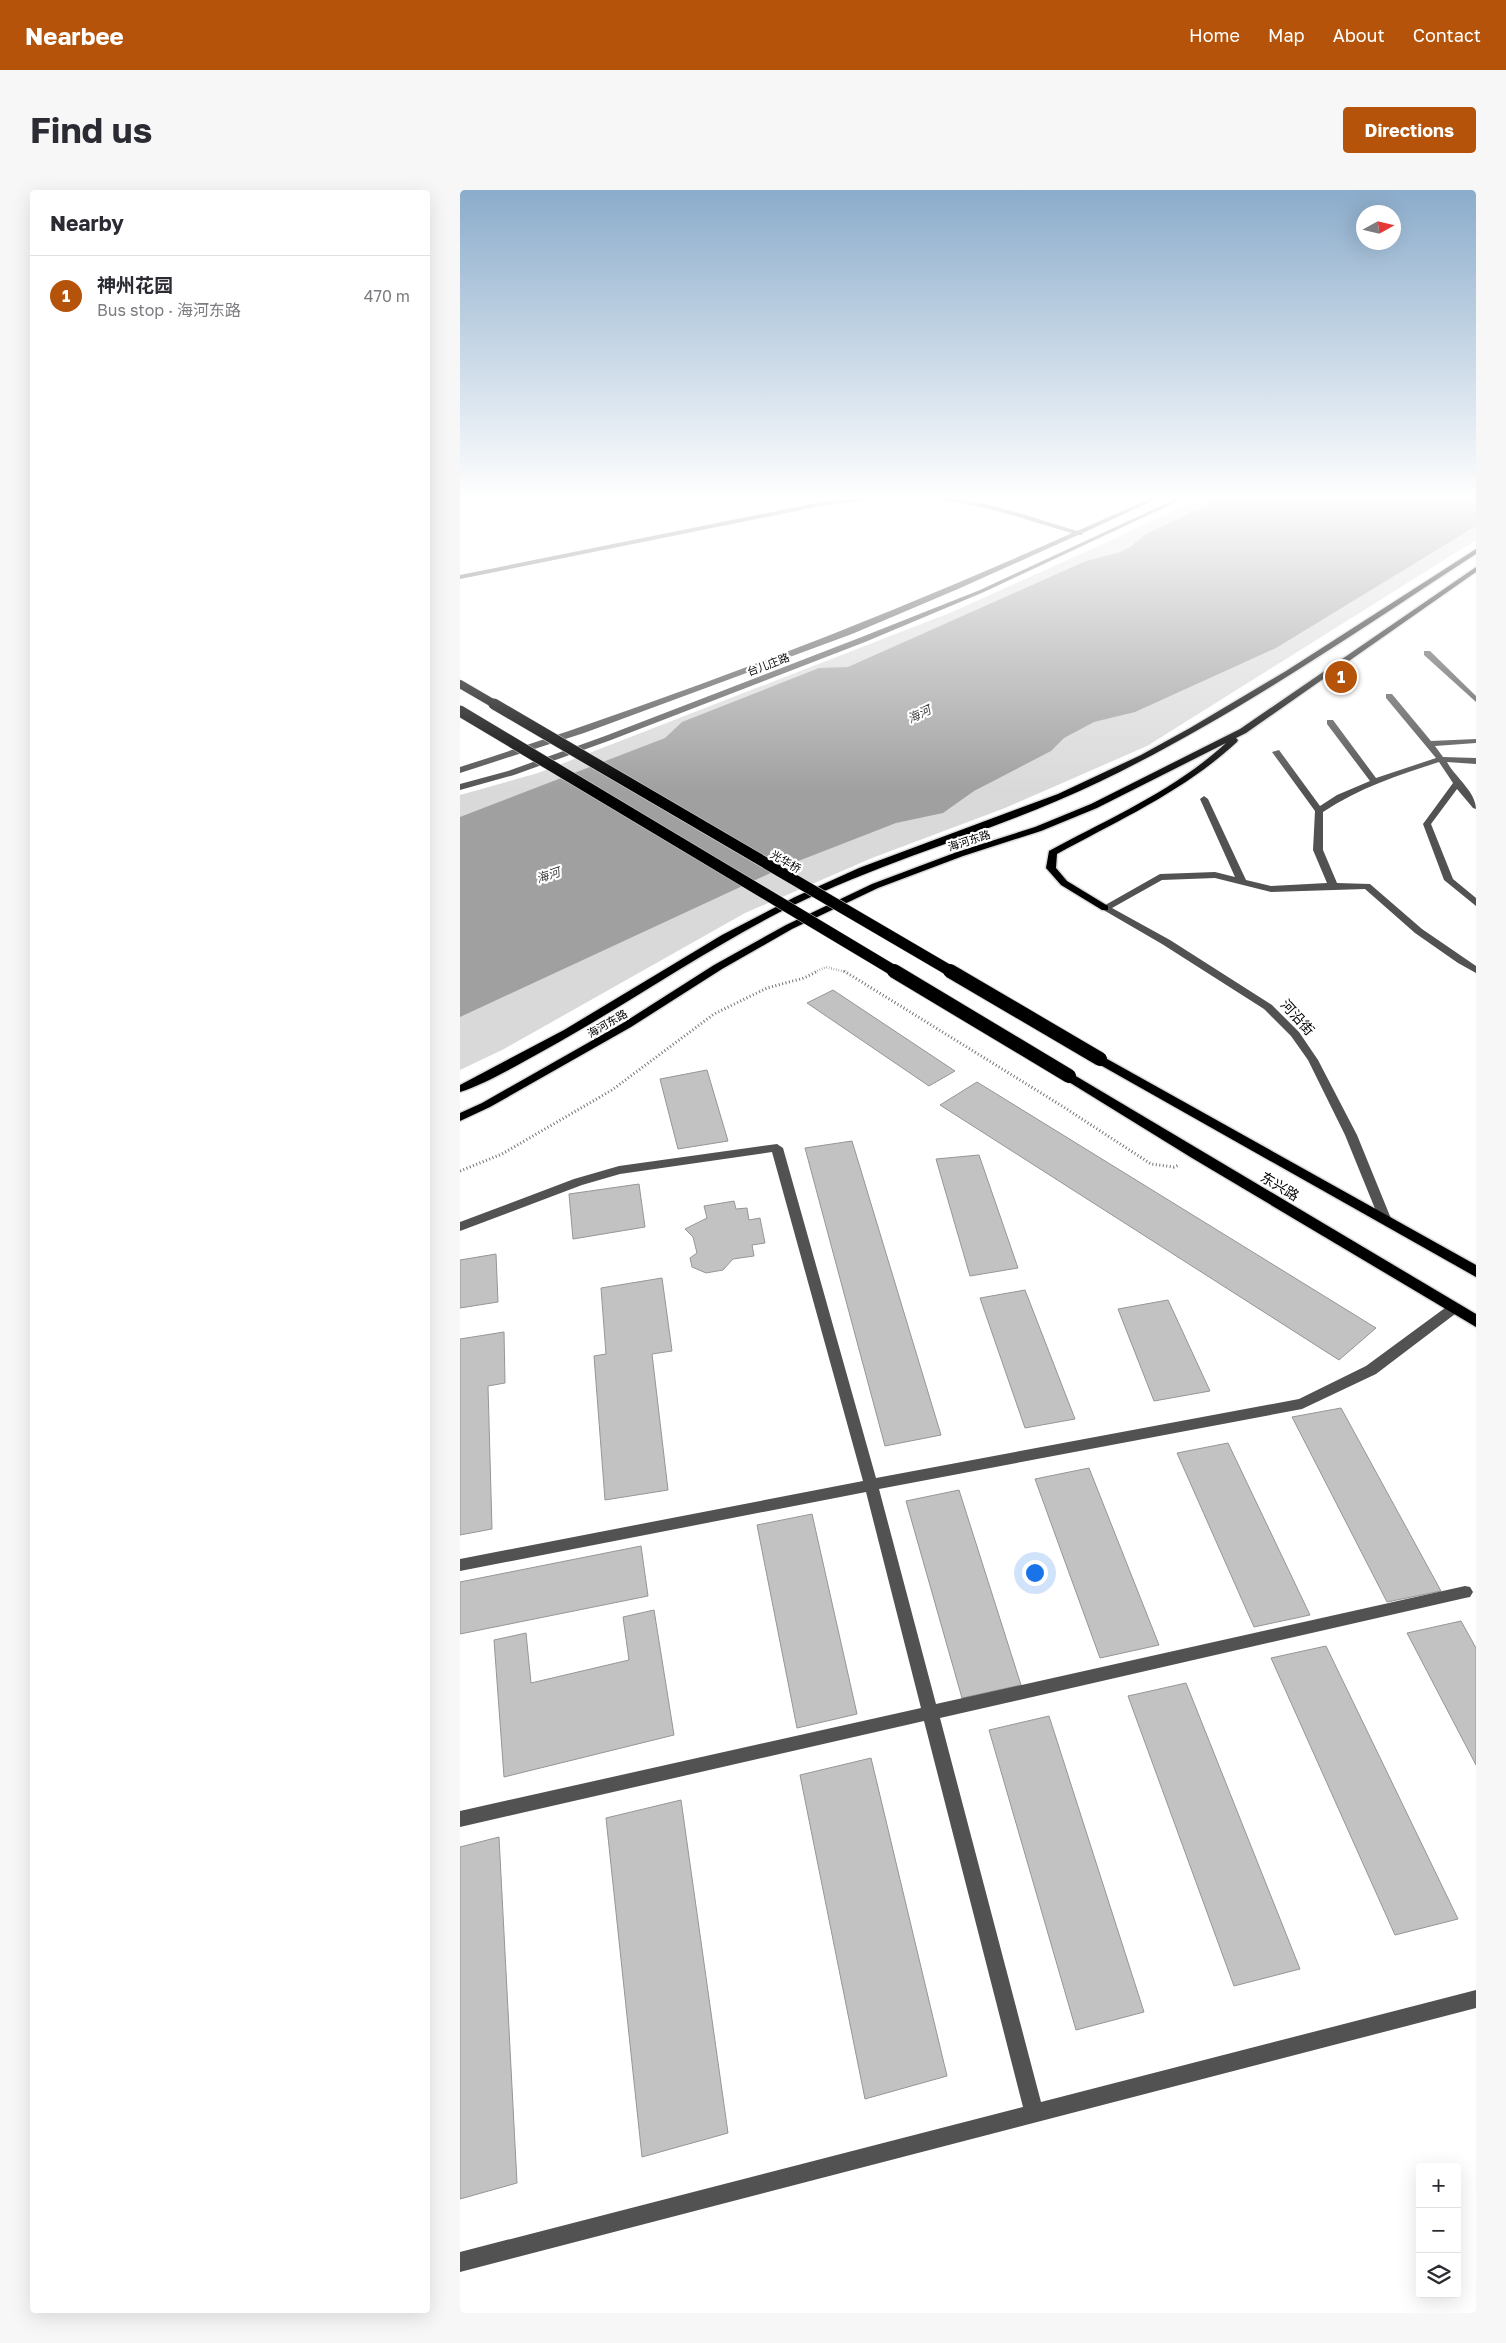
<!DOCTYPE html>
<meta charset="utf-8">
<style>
body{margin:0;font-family:"Golos Text","Noto Sans SC",sans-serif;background:#f7f7f7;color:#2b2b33}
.controls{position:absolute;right:15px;bottom:15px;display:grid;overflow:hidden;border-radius:5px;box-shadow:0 5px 20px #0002}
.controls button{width:45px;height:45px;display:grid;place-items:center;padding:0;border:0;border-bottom:1px solid #e1e1e2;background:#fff;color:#2b2b33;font:25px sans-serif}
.compass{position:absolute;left:896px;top:15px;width:45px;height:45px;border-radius:50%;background:#fff;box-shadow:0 5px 20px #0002;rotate:82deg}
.you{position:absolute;left:574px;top:1382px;width:18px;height:18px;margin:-12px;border:4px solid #fff;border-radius:50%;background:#1a73e8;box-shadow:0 0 0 8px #1a73e833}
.badge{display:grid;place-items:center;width:32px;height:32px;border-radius:50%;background:#b45309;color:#fff;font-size:16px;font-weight:700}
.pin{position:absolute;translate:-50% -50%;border:2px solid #fff;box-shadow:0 1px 5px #0006}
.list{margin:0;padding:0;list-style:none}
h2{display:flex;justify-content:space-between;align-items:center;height:65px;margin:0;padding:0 20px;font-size:21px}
h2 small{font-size:16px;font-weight:400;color:#7c7c81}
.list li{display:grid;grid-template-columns:32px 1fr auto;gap:15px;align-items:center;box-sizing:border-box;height:80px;padding:0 20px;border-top:1px solid #e1e1e2}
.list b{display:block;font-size:19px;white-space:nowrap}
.list p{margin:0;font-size:16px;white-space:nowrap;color:#7c7c81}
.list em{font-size:16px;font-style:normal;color:#7c7c81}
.icon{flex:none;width:28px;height:28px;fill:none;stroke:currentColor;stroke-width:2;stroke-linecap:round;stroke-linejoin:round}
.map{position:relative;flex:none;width:1016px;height:2123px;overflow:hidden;border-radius:5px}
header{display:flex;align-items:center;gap:30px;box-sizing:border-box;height:70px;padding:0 25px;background:#b45309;color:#fff}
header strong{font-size:24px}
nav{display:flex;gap:28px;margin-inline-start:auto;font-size:18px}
.intro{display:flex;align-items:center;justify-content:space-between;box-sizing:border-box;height:120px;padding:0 30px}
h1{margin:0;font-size:35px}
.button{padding:12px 22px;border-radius:5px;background:#b45309;color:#fff;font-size:18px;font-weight:700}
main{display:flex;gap:30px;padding:0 30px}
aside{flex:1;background:#fff;border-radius:5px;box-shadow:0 5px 20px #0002}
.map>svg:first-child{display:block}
.green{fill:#d9d9d9}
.water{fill:#a0a0a0}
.building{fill:#c2c2c2;stroke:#969696}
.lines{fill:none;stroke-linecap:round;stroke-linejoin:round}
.major-casing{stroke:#dbdbdb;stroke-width:3}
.highway-casing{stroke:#dbdbdb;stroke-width:3}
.path-far1{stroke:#747474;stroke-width:2.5;stroke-dasharray:0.5 2;stroke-linecap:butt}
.path{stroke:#747474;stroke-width:3;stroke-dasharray:1 2.5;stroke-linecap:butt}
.minor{fill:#525252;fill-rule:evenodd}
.major{fill:#000;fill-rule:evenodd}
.highway{fill:#000;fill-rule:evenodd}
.highway-bridge-far2-casing{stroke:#dbdbdb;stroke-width:9;stroke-linecap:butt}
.highway-bridge-far1-casing{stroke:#dbdbdb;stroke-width:12;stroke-linecap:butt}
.highway-bridge-casing{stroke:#dbdbdb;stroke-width:16;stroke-linecap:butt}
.highway-bridge-far2{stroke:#000;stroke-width:8}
.highway-bridge-far1{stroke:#000;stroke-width:11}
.highway-bridge{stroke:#000;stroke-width:14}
.labels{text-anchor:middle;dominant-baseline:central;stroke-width:4.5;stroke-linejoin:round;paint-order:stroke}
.far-street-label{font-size:11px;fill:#000;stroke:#fff}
.far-water-label{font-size:12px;font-style:italic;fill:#414141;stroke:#fff}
.street-label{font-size:14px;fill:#000;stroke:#fff}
</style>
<header>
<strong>Nearbee</strong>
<nav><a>Home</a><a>Map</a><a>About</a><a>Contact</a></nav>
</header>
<div class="intro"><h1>Find us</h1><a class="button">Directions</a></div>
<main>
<aside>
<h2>Nearby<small></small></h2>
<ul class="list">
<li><span class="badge">1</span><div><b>神州花园</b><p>Bus stop · 海河东路</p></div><em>470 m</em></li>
</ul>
</aside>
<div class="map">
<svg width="1016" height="2123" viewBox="0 0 1016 2123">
<rect width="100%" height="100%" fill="#fff"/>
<polygon class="green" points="743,306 1016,306 1016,350 687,556 545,618 412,668 285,723 44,859 0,880 0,605 78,583 492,422 650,351"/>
<polygon class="water" points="765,306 1016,306 1016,336 816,458 675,522 634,532 604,548 591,561 514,601 483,623 436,633 328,675 0,827 0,627 205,548 222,532 359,478 388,477 626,371 658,363 670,357 686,344"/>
<g class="building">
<polygon points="373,800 495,881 469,896 347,813"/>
<polygon points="247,880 268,951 218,959 200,889"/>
<polygon points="517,892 916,1138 879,1170 480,915"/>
<polygon points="392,951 481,1245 425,1256 345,958"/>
<polygon points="519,965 558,1078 510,1086 476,969"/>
<polygon points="179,994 185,1037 113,1049 109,1004"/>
<polygon points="274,1011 276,1019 287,1018 289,1030 300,1028 305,1053 292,1055 294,1066 273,1069 263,1080 246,1083 232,1077 230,1068 237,1063 233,1047 225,1039 247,1028 244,1016"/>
<polygon points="36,1064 38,1112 0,1118 0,1070"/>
<polygon points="202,1088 212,1161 192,1164 208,1300 145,1310 134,1166 146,1164 141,1098"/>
<polygon points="565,1100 615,1229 565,1238 520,1108"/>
<polygon points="708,1110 750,1201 694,1211 658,1119"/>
<polygon points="44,1142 45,1193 28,1196 32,1339 0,1345 0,1149"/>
<polygon points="881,1218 981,1401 927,1412 832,1227"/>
<polygon points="768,1253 850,1425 794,1437 717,1263"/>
<polygon points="629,1278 699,1455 640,1468 575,1289"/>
<polygon points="499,1300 561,1495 502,1508 446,1311"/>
<polygon points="352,1324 397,1524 337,1538 297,1335"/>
<polygon points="181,1356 188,1406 0,1444 0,1392"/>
<polygon points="194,1420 214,1545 44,1587 34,1450 66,1443 71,1493 169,1470 163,1427"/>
<polygon points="1001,1431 1016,1458 1016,1575 947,1443"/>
<polygon points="866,1456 998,1729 935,1745 811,1468"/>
<polygon points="726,1493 840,1779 774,1796 668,1506"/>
<polygon points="589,1526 684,1822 616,1840 529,1540"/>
<polygon points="411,1568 487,1886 405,1909 340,1585"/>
<polygon points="221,1610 268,1943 182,1967 146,1628"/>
<polygon points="39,1647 57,1993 0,2009 0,1657"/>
</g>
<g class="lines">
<g class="major-casing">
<g id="major">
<path d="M 1016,359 L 1016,364 C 893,444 772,528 639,592 C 535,642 421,670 318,723 C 237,765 163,817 83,861 C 57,875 28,893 0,902 L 0,895 L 104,840 L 262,745 L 335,707 L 399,678 L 598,604 L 681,565 L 730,538 L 826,481 Z"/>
<path d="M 1016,377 L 1016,382 L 786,543 L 776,548 L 778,550 L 777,552 C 724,601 659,630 597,664 L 596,678 L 607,691 L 648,716 L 648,720 L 642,720 L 601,695 L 586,678 L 589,661 C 650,628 715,600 766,553 L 637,618 L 581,641 L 503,666 L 418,698 L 332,739 L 262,779 L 171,837 L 30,917 L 0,931 L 0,923 L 22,913 L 163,833 L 254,775 L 326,735 L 412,694 L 497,662 L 575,637 L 631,614 L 780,539 Z"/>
</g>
</g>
<g class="highway-casing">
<g id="highway">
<polygon points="640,865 1016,1075 1016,1087 635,872 633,869"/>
<polygon points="609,882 1016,1124 1016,1137 732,968 604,889 602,886 604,883"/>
</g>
</g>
<polyline class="path-far1" points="355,782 366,777 386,782"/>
<g class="path">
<polyline points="384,781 602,916 691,974 714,977 719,975"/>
<polyline points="0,981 42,964 152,900 254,824 307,798 344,788 358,781"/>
</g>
<g class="minor">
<path d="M 415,306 C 439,306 464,304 488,307 C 532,313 574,328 617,341 L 696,306 L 703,306 L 623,343 L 622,345 L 618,345 L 498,399 L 392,444 L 124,543 L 0,583 L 0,577 C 208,510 412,433 612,343 C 576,333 541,320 505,314 C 457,305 409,308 361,316 L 0,389 L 0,385 L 361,312 Z"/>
<polygon points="722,306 729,306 524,402 405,452 151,550 54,585 0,600 0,594 48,581 145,546 399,448 520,400"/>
<polygon points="964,461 970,461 1016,506 1016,512 964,465"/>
<path d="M 926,504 L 932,504 L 971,551 L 1016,549 L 1016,553 L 975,556 L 983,567 L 1016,568 L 1016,574 L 987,572 C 995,587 1016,602 1016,619 L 1013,618 L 997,599 L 971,634 L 993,689 L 1016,708 L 1016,716 L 984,690 L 963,634 L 993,593 L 979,572 C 938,585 899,598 863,622 L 863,660 L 877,693 L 910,694 L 962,739 L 1016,776 L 1016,783 L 998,773 L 955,743 L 905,699 L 811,702 L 755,688 L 702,690 L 652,718 L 710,750 L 812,815 L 839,842 L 858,870 L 897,945 L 932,1031 L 926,1035 L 920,1031 L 885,945 L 848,870 L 831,846 L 804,819 L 702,754 L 640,718 L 700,684 L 755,682 L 775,687 L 740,609 L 744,606 L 748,609 L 786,690 L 811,696 L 867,693 L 853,660 L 855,621 L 812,562 L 819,560 L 860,616 L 877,605 L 910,591 L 867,534 L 867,530 L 873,530 L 916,588 L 976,568 L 926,508 Z"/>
<polygon points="317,954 323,958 416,1288 839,1209 906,1176 989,1115 999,1115 1000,1118 999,1121 916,1184 842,1219 419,1299 476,1514 1005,1396 1010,1397 1013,1402 1010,1407 1005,1408 480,1528 581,1912 1016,1800 1016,1818 0,2082 0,2062 563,1917 464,1531 0,1637 0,1621 461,1518 406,1302 0,1381 0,1369 403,1291 312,962 160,984 122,995 0,1041 0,1032 114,989 159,976"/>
</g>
<use href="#major" class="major"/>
<use href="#highway" class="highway"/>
<g class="highway-bridge-far2-casing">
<polyline id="highway-bridge-far2" points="0,494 36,515"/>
</g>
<g class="highway-bridge-far1-casing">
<g id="highway-bridge-far1">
<polyline points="34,514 492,782"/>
<polyline points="0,521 436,782"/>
</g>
</g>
<g class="highway-bridge-casing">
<g id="highway-bridge">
<polyline points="434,781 609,886"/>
<polyline points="490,781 640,869"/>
</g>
</g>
<use href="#highway-bridge-far2" class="highway-bridge-far2"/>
<use href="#highway-bridge-far1" class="highway-bridge-far1"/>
<use href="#highway-bridge" class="highway-bridge"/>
</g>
<linearGradient id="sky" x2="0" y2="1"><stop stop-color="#8baccb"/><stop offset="0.51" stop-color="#fff"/><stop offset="1" stop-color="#fff" stop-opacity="0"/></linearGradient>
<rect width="1016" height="603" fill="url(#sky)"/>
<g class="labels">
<g class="far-street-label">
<text transform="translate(308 474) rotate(-21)">台儿庄路</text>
<text transform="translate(509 650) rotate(-18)">海河东路</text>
<text transform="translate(326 671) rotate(30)">光华桥</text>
<text transform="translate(147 833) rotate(-30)">海河东路</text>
</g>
<g class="far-water-label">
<text transform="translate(459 524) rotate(-26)">海河</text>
<text transform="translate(88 685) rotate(-18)">海河</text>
</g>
<g class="street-label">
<text transform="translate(838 827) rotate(48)">河沿街</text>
<text transform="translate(820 996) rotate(31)">东兴路</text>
</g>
</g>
</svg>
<div class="controls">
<button>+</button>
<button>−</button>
<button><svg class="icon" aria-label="layers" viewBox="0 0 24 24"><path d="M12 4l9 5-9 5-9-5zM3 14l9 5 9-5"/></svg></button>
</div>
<svg class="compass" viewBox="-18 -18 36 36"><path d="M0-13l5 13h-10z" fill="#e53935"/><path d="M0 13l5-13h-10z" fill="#7c7c81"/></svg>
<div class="you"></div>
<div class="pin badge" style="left:881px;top:487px">1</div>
</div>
</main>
